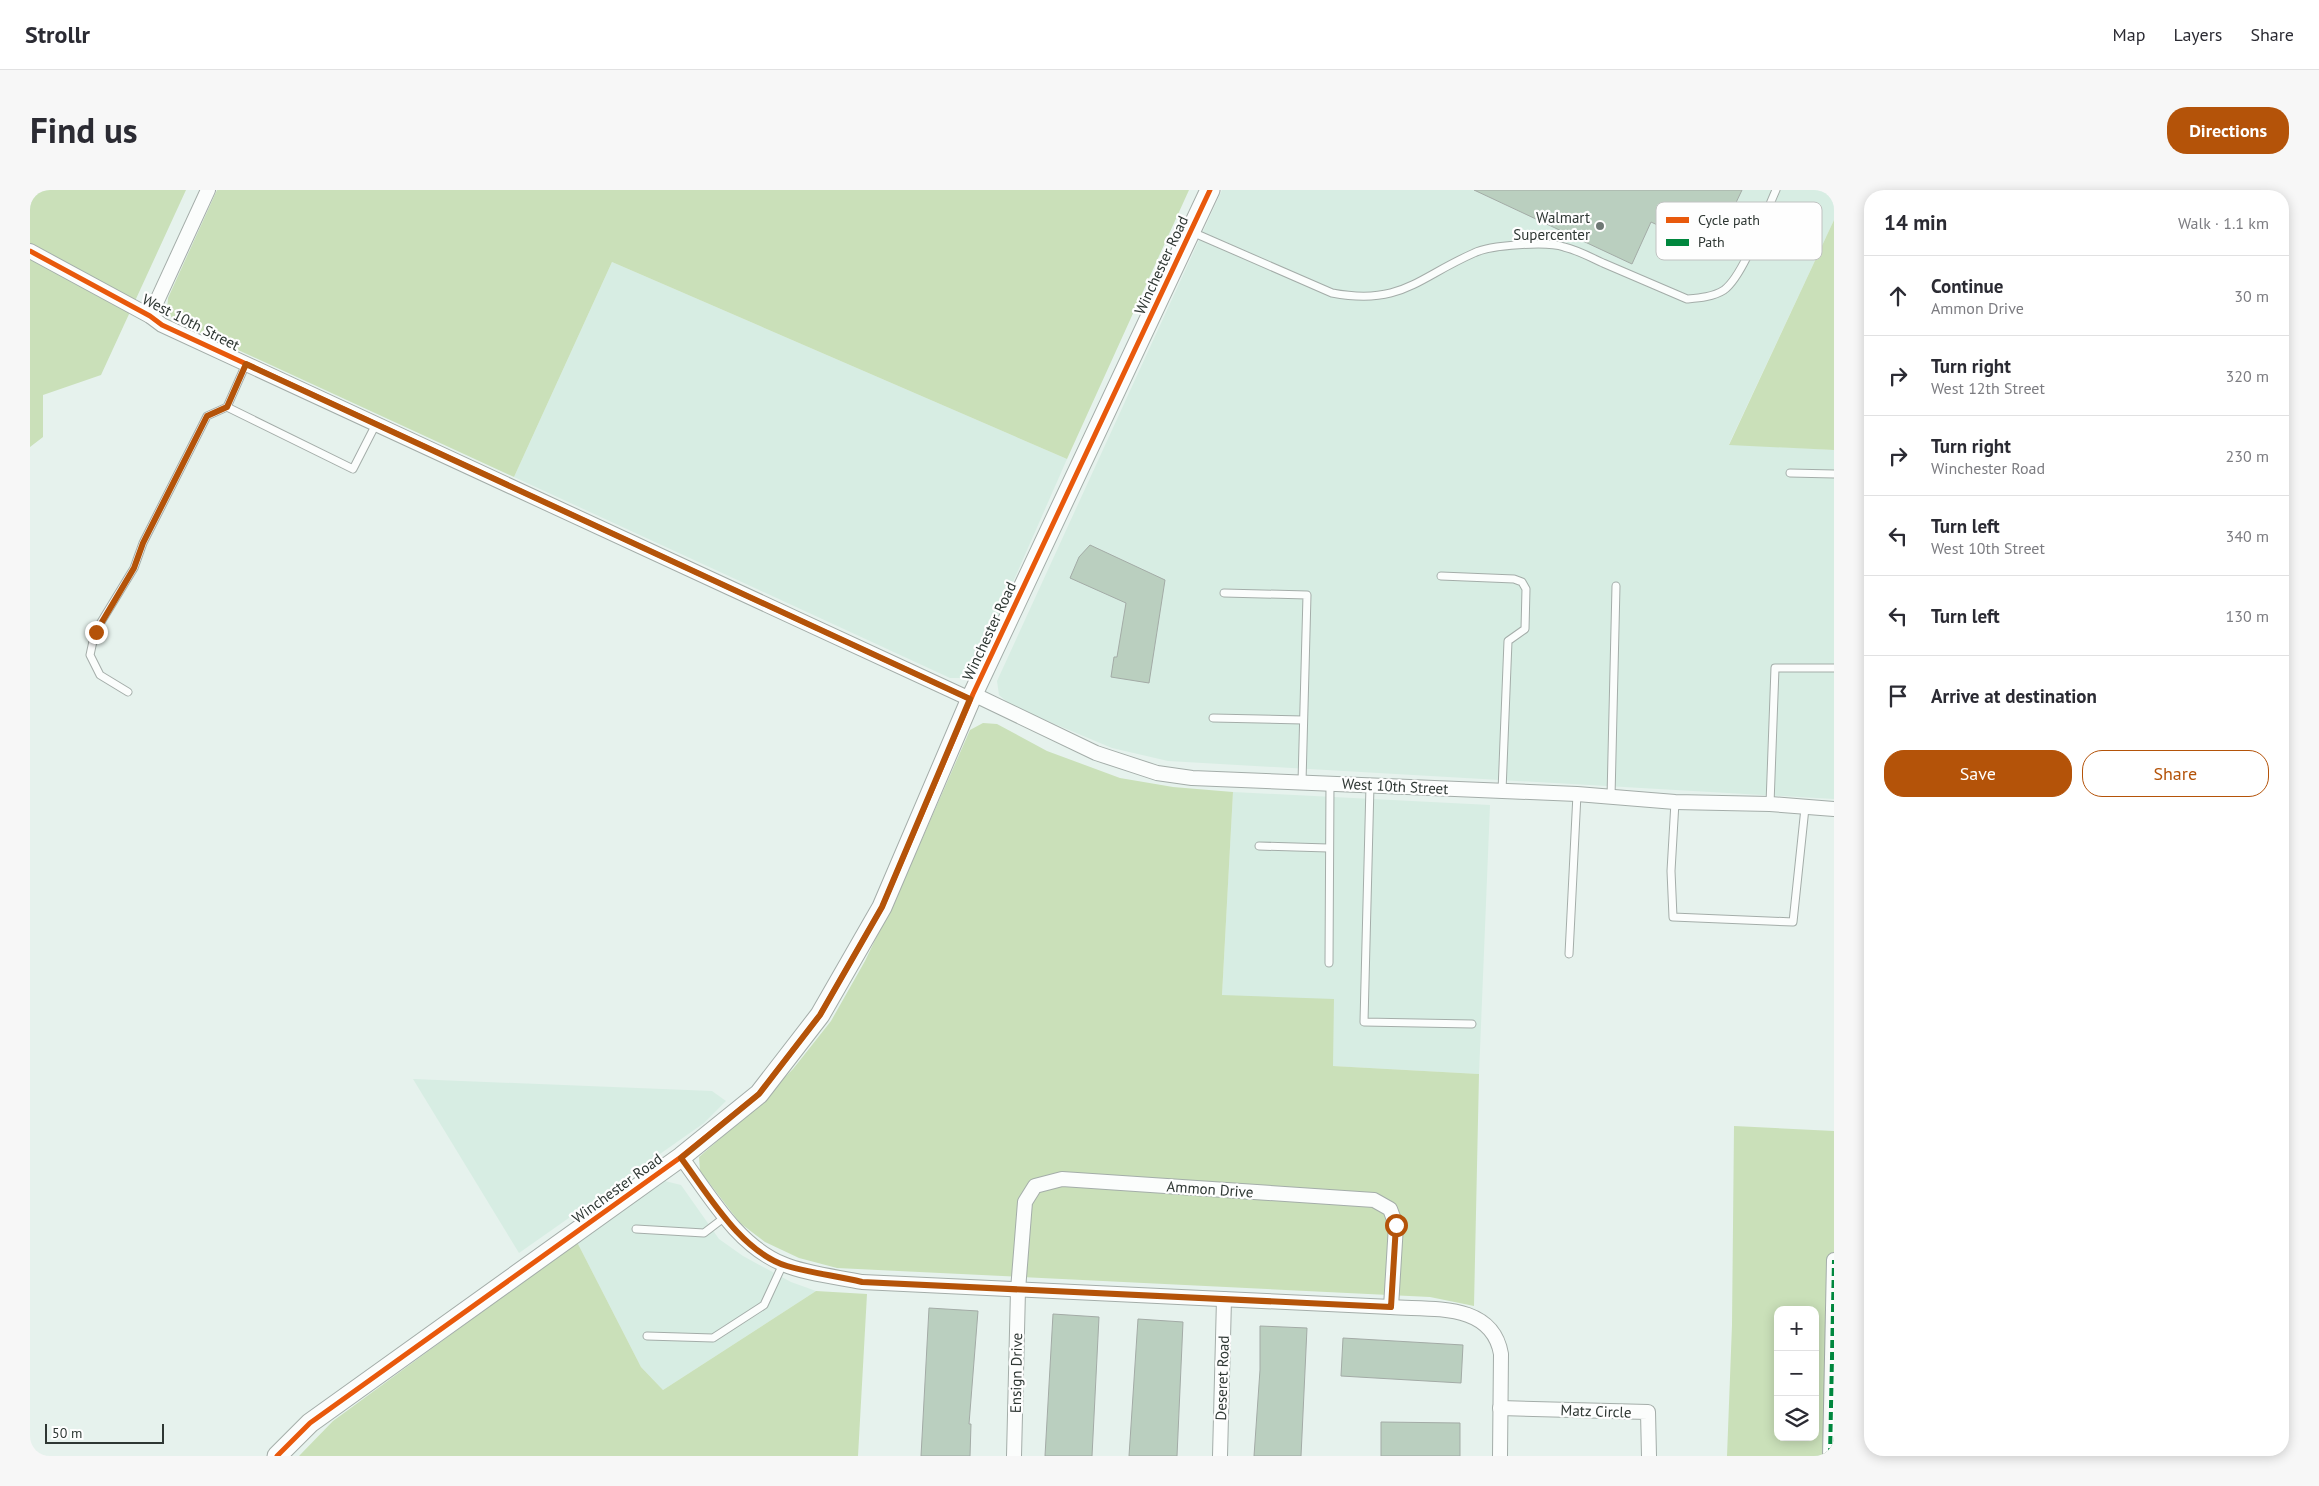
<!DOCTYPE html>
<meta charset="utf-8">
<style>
body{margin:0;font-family:"PT Sans",sans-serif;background:#f7f7f7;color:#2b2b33}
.controls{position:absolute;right:15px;bottom:15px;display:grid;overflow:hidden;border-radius:10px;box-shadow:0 2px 12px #0003}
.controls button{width:45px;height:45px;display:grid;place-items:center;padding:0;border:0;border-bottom:1px solid #e1e1e2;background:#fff;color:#2b2b33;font:25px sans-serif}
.scale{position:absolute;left:15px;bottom:12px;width:119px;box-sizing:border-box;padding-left:5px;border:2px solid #2e3733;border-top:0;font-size:14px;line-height:18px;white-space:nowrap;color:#2e3733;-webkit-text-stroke:4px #fefefe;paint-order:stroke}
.stop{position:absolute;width:15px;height:15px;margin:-11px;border:4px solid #b45309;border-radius:50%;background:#fff}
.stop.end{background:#b45309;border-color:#fff;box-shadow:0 1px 5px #0008}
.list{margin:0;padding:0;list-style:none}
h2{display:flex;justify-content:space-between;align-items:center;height:65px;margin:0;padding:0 20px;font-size:21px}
h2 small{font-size:16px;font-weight:400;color:#7c7c81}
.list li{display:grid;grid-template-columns:32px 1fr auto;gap:15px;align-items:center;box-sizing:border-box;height:80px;padding:0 20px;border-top:1px solid #e1e1e2}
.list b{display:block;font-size:19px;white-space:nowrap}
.list p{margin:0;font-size:16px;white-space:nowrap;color:#7c7c81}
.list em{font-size:16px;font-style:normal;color:#7c7c81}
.actions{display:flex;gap:10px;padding:15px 20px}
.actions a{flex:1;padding:11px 0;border:1px solid #b45309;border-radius:20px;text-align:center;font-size:18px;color:#b45309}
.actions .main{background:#b45309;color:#fff}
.icon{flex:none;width:28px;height:28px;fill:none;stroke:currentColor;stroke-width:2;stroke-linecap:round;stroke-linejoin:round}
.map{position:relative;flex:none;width:1804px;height:1266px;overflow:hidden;border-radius:20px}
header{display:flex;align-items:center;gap:30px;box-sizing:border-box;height:70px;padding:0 25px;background:#fff;border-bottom:1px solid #e1e1e2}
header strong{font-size:24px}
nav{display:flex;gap:28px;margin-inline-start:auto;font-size:18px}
.intro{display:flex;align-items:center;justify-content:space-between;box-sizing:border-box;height:120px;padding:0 30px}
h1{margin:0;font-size:35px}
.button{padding:12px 22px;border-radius:20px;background:#b45309;color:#fff;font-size:18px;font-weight:700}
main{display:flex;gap:30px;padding:0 30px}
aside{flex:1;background:#fff;border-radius:20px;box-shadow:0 2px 12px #0003}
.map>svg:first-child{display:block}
.built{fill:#d7ede3}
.green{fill:#cae0b9;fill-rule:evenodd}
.building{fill:#bacfbf;stroke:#a3aba6}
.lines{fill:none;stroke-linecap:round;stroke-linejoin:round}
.lane-casing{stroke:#a4ada9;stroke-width:9}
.street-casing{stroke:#a4ada9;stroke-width:16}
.secondary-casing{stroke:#a4ada9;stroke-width:21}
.lane{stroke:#fbfdfc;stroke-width:7}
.street{stroke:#fbfdfc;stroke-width:14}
.secondary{stroke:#fbfdfc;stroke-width:19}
.quiet{stroke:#00873e;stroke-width:4;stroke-dasharray:8 4;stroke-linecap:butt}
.cycleway-casing{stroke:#fefefe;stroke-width:8}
.cycleway{stroke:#e8590c;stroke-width:5}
.route{stroke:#b45309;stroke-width:6}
.poi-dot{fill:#6e7874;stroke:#fefefe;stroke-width:2}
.labels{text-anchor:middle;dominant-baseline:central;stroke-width:4.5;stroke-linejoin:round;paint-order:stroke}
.poi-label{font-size:15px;fill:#2e3733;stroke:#fefefe;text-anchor:end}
.street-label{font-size:15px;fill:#2e3733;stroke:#fefefe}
.key{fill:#fefefe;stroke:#c0c2c1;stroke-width:1}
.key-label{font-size:14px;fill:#2e3733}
</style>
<header>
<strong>Strollr</strong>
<nav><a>Map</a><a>Layers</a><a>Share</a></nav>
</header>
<div class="intro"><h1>Find us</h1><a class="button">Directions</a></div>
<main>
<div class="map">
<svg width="1804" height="1266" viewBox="0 0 1804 1266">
<rect width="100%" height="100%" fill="#e6f2ed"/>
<g class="built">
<polygon points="1192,0 1804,0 1804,30 1699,254 1804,260 1804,609 1138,571 1082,558 982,516 969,505 967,491"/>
<polygon points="582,72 1037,269 944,481 933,488 920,488 484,287"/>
<polygon points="1203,602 1460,615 1449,884 1303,876 1192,805"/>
<polygon points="383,889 682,901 696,911 674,933 489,1063"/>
<polygon points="635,991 651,995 689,1049 713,1066 761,1092 786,1101 633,1200 611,1177 547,1052 624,994"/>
</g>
<g class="green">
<polygon points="0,0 156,0 71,185 13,205 13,247 0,257"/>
<polygon points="187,0 1159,0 1037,269 582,72 484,287 145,131 137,122 138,108"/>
<polygon points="1804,30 1804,260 1699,255"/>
<polygon points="953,533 967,534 1017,561 1090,588 1143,597 1203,602 1192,805 1304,809 1303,876 1449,884 1444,1116 1400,1107 807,1078 769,1068 735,1052 710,1033 670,981 669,967 715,927 763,879 801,831 835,771 878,681 940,540"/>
<path d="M 1704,936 L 1804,941 L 1804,1266 L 1697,1266 L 1702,1135 ZM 1748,1120 L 1785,1120 L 1785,1247 L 1748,1247 Z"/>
<polygon points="547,1052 611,1177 633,1200 786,1101 837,1104 828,1266 269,1266 303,1231"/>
</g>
<g class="building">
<polygon points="1444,0 1712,0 1693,40 1657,23 1647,44 1621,32 1602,74"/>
<polygon points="1060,355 1135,390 1119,493 1081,487 1084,467 1087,467 1096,413 1040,388 1049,367"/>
<polygon points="899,1118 948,1121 939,1234 941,1234 940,1266 891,1266"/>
<polygon points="1023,1124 1069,1127 1062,1266 1015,1266"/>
<polygon points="1108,1129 1153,1132 1147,1266 1099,1266"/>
<polygon points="1230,1136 1277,1138 1271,1266 1224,1266 1230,1180"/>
<polygon points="1313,1148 1433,1155 1431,1193 1311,1186"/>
<polygon points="1351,1232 1430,1233 1430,1266 1351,1266"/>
</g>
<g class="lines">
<g class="lane-casing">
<g id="lane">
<path d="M 1162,42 L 1302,103 C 1371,116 1387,88 1444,63 C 1460,55 1517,51 1534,57 C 1547,60 1560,67 1573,73 C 1601,85 1629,97 1657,109 C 1669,108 1683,107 1694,100 C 1714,85 1735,24 1746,0"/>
<polyline points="197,217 323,279 346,234"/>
<polyline points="1760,283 1804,284"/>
<polyline points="1411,386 1484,389 1492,392 1496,399 1495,439 1478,451 1472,601"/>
<polyline points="1194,403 1277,405 1272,592"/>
<polyline points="98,502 70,485 60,465 65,442 104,378 113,353 177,226 197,217 216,174"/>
<polyline points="1183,528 1273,530"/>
<polyline points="1340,595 1334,832 1442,834"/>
<polyline points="1581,607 1586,396"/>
<polyline points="1645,612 1641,681 1643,727 1763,732 1775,618"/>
<polyline points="1740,614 1745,478 1804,478"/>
<polyline points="1229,656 1298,658"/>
<polyline points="1539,764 1547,604"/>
<polyline points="1299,773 1300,593"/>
<polyline points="606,1039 674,1043 695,1027"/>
<polyline points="617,1146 683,1148 734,1115 753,1074"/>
</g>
</g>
<g class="street-casing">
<g id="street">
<polyline points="0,61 120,126 132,135 940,509"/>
<polyline points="120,126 178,0"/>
<polyline points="943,504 1066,563 1127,583 1162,588 1547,604 1645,612 1740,614 1804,619"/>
<path d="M 651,967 C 680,1006 707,1055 753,1074 C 776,1084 808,1087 832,1092 L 1361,1117 C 1402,1120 1462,1112 1471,1164 L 1470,1266"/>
<polyline points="1470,1218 1618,1222 1619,1266"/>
<polyline points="984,1266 988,1100 995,1012 1005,996 1032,989 1344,1010 1360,1019 1366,1035 1361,1117"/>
<polyline points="1190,1266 1194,1109"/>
<polyline points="1800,1266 1804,1070"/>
</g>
</g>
<g class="secondary-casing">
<polyline id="secondary" points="247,1266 280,1233 651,967 729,904 790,825 852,717 943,504 1180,0"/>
</g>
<use href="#lane" class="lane"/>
<use href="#street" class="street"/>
<use href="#secondary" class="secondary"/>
<polyline class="quiet" points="1800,1266 1804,1070"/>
<g class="cycleway-casing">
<g id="cycleway">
<polyline points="0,61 120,126 132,135 940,509"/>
<polyline points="247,1266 280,1233 651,967 729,904 790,825 852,717 943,504 1180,0"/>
</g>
</g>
<use href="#cycleway" class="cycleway"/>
</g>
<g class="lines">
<path class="route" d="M 66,442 L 104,378 L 113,353 L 177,226 L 197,217 L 216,174 L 940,509 L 852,717 L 790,825 L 729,904 L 651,968 C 678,1004 711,1062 757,1076 C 781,1083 808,1086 832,1092 L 1361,1117 L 1366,1035"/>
</g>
<circle class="poi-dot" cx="1570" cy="36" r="5"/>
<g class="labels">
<g class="poi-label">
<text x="1560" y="27">Walmart<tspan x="1560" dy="17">Supercenter</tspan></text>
</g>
<g class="street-label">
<text transform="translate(1131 75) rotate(-65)">Winchester Road</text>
<text transform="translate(161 132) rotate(27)">West 10th Street</text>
<text transform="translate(959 441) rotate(-65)">Winchester Road</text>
<text transform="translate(1365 596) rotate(3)">West 10th Street</text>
<text transform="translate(587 998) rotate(-36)">Winchester Road</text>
<text transform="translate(1180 999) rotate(4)">Ammon Drive</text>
<text transform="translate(986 1183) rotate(-89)">Ensign Drive</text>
<text transform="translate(1192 1188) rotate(-88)">Deseret Road</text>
<text transform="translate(1566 1221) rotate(2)">Matz Circle</text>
</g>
</g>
<rect x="1626" y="12" width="166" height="58" rx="8" class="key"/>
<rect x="1636" y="27" width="23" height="6" fill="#e8590c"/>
<rect x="1636" y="49" width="23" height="7" fill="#00873e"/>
<g class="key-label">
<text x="1668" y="35">Cycle path</text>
<text x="1668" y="57">Path</text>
</g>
</svg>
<div class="controls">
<button>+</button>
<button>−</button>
<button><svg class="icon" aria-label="layers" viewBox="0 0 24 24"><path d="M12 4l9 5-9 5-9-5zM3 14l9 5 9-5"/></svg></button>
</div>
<div class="scale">50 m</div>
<div class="stop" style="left:1366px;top:1035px"></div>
<div class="stop end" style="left:66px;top:442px"></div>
</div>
<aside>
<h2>14 min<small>Walk · 1.1 km</small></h2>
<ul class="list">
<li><svg class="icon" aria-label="ahead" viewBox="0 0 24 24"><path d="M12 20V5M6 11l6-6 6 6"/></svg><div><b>Continue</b><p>Ammon Drive</p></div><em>30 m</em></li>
<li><svg class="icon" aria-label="right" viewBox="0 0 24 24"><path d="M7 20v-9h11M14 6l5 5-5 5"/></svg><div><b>Turn right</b><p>West 12th Street</p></div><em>320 m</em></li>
<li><svg class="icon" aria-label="right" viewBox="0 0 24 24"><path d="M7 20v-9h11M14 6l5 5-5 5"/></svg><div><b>Turn right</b><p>Winchester Road</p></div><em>230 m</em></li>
<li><svg class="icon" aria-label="left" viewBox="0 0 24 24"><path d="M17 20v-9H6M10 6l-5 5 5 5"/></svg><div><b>Turn left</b><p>West 10th Street</p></div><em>340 m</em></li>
<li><svg class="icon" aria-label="left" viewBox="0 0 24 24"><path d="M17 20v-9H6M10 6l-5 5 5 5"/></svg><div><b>Turn left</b></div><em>130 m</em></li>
<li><svg class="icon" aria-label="arrive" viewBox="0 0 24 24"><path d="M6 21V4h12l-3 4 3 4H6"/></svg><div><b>Arrive at destination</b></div></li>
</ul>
<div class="actions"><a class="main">Save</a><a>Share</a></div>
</aside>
</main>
